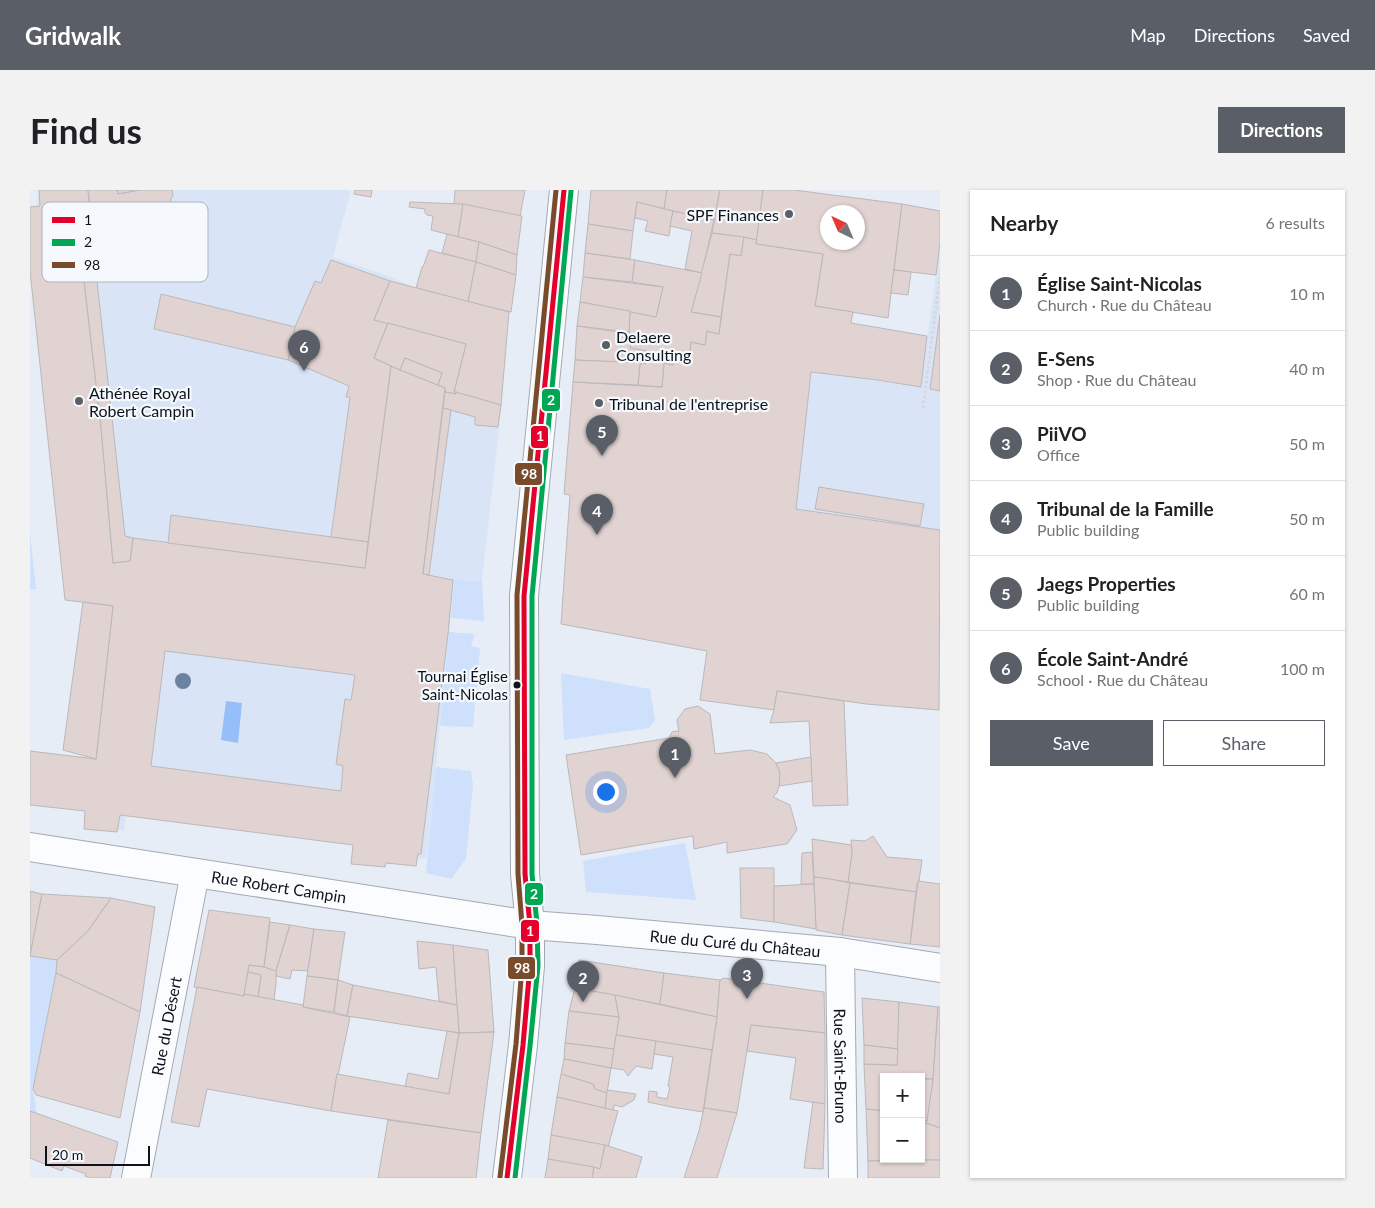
<!DOCTYPE html>
<meta charset="utf-8">
<style>
body{margin:0;font-family:Lato,sans-serif;background:#f2f2f2;color:#202124}
.controls{position:absolute;right:15px;bottom:15px;display:grid;overflow:hidden;border-radius:0px;box-shadow:0 1px 4px #0004}
.controls button{width:45px;height:45px;display:grid;place-items:center;padding:0;border:0;border-bottom:1px solid #e0e0e0;background:#fff;color:#202124;font:25px sans-serif}
.compass{position:absolute;left:790px;top:15px;width:45px;height:45px;border-radius:50%;background:#fff;box-shadow:0 1px 4px #0004;rotate:316deg}
.scale{position:absolute;left:15px;bottom:12px;width:105px;box-sizing:border-box;padding-left:5px;border:2px solid #0e131a;border-top:0;font-size:14px;line-height:18px;white-space:nowrap;color:#0e131a;-webkit-text-stroke:4px #f5f9fd;paint-order:stroke}
.you{position:absolute;left:575px;top:601px;width:18px;height:18px;margin:-12px;border:4px solid #fff;border-radius:50%;background:#1a73e8;box-shadow:0 0 0 8px #1a73e833}
.badge{display:grid;place-items:center;width:32px;height:32px;border-radius:50%;background:#5a5f67;color:#fff;font-size:16px;font-weight:700}
.pin{position:absolute;translate:-50% -41px;filter:drop-shadow(0 1px 2px #0008)}
.pin::after{content:'';position:absolute;top:26px;width:18px;height:15px;background:inherit;clip-path:polygon(0 0,100% 0,50% 100%)}
.list{margin:0;padding:0;list-style:none}
h2{display:flex;justify-content:space-between;align-items:center;height:65px;margin:0;padding:0 20px;font-size:21px}
h2 small{font-size:16px;font-weight:400;color:#757577}
.list li{display:grid;grid-template-columns:32px 1fr auto;gap:15px;align-items:center;box-sizing:border-box;height:75px;padding:0 20px;border-top:1px solid #e0e0e0}
.list b{display:block;font-size:19px;white-space:nowrap}
.list p{margin:0;font-size:16px;white-space:nowrap;color:#757577}
.list em{font-size:16px;font-style:normal;color:#757577}
.actions{display:flex;gap:10px;padding:15px 20px}
.actions a{flex:1;padding:11px 0;border:1px solid #5a5f67;border-radius:0px;text-align:center;font-size:18px;color:#5a5f67}
.actions .main{background:#5a5f67;color:#fff}
.map{position:relative;flex:none;width:910px;height:988px;overflow:hidden;border-radius:0px}
header{display:flex;align-items:center;gap:30px;box-sizing:border-box;height:70px;padding:0 25px;background:#5a5f67;color:#fff}
header strong{font-size:24px}
nav{display:flex;gap:28px;margin-inline-start:auto;font-size:18px}
.intro{display:flex;align-items:center;justify-content:space-between;box-sizing:border-box;height:120px;padding:0 30px}
h1{margin:0;font-size:35px}
.button{padding:12px 22px;border-radius:0px;background:#5a5f67;color:#fff;font-size:18px;font-weight:700}
main{display:flex;gap:30px;padding:0 30px}
aside{flex:1;background:#fff;border-radius:0px;box-shadow:0 1px 4px #0004}
.map>svg:first-child{display:block}
.built{fill:#d9e5f6}
.green{fill:#cee0fb}
.water{fill:#96bef8}
.building{fill:#e0d3d2;stroke:#bab8ba;fill-rule:evenodd}
.lines{fill:none;stroke-linecap:round;stroke-linejoin:round}
.minor-casing{stroke:#a4a9b2;stroke-width:30}
.path{stroke:#d5d7da;stroke-width:3;stroke-dasharray:2.5 2.5;stroke-linecap:butt}
.minor{stroke:#fbfcfe;stroke-width:28}
.bus-1-casing{stroke:#f5f9fd;stroke-width:9}
.bus-2-casing{stroke:#f5f9fd;stroke-width:9}
.bus-3-casing{stroke:#f5f9fd;stroke-width:9}
.bus-1{stroke:#e4002b;stroke-width:5}
.bus-2{stroke:#00a651;stroke-width:5}
.bus-3{stroke:#7a4b2a;stroke-width:5}
.tree{fill:#6b82a1}
.poi-dot{fill:#5a5f67;stroke:#f5f9fd;stroke-width:2}
.bus-dot{fill:#0e131a;stroke:#f5f9fd;stroke-width:2}
.labels{text-anchor:middle;dominant-baseline:central;stroke-width:4.5;stroke-linejoin:round;paint-order:stroke}
.bus-label{font-size:15px;fill:#0e131a;stroke:#f5f9fd;text-anchor:end}
.poi-label{font-size:16px;fill:#0e131a;stroke:#f5f9fd;text-anchor:start}
.street-label{font-size:16px;fill:#0e131a;stroke:#f5f9fd}
.key{fill:#f5f9fd;stroke:#b0b4b9;stroke-width:1}
.key-label{font-size:14px;fill:#0e131a}
.line-badge{stroke:#f5f9fd;stroke-width:2}
.badge-label{font-size:14px;text-anchor:middle;font-weight:bold;fill:#fff}
</style>
<header>
<strong>Gridwalk</strong>
<nav><a>Map</a><a>Directions</a><a>Saved</a></nav>
</header>
<div class="intro"><h1>Find us</h1><a class="button">Directions</a></div>
<main>
<div class="map">
<svg width="910" height="988" viewBox="0 0 910 988">
<rect width="100%" height="100%" fill="#e7edf7"/>
<g class="built">
<polygon points="8,0 321,0 303,67 364,88 387,99 477,123 469,239 452,391 424,390 397,669 362,666 362,674 329,670 328,653 96,624 94,641 59,634 59,585 78,417 0,75 0,17 7,15"/>
<polygon points="910,53 910,340 766,319 781,182 891,197"/>
</g>
<g class="green">
<polygon points="0,343 6,399 0,399"/>
<polygon points="424,390 452,391 454,431 421,428"/>
<polygon points="419,442 445,444 441,456 450,458 443,537 410,536"/>
<polygon points="531,483 620,499 625,530 619,538 534,550"/>
<polygon points="406,577 441,581 443,595 436,669 421,689 396,683"/>
<polygon points="655,653 666,710 556,702 553,671"/>
<polygon points="0,766 27,770 26,783 3,899 7,924 0,922"/>
</g>
<polygon class="water" points="196,511 212,513 208,553 191,550"/>
<g class="building">
<path d="M 9,0 L 58,0 L 62,46 L 49,47 L 71,237 L 83,373 L 100,371 L 103,348 L 335,378 L 361,176 L 415,198 L 393,384 L 423,390 L 418,444 L 391,664 L 388,664 L 386,676 L 356,673 L 355,677 L 321,674 L 323,655 L 90,625 L 87,642 L 54,639 L 55,621 L 0,615 L 0,561 L 66,569 L 83,416 L 35,410 L 0,81 L 0,17 L 10,16 ZM 135,461 L 325,485 L 321,510 L 315,509 L 306,574 L 313,576 L 311,601 L 121,576 Z"/>
<polygon points="58,0 87,0 88,4 109,0 142,0 143,6 141,8 140,22 95,29 94,19 61,24"/>
<polygon points="87,0 109,0 88,4"/>
<polygon points="325,0 342,0 341,7 324,4"/>
<polygon points="425,0 495,0 490,26 424,14"/>
<polygon points="561,0 637,0 634,19 607,12 603,41 558,34"/>
<polygon points="637,0 690,0 684,30 634,19"/>
<polygon points="690,0 733,0 727,50 682,43"/>
<path d="M 733,0 L 764,0 L 872,14 L 858,128 L 785,116 L 793,64 L 726,54 ZM 798,22 L 828,22 L 828,52 L 798,52 Z"/>
<polygon points="380,12 433,14 428,47 401,40 403,26 397,25 395,23 395,19 379,17"/>
<polygon points="607,12 643,21 639,46 615,41 618,31 605,28"/>
<polygon points="433,14 492,26 487,65 449,52 428,47"/>
<polygon points="872,14 910,21 910,53 906,85 864,80"/>
<polygon points="643,21 684,30 672,83 655,79 662,41 640,36"/>
<polygon points="558,34 603,41 600,69 555,63"/>
<polygon points="682,43 714,47 711,66 700,64 691,127 661,122"/>
<polygon points="417,44 449,52 446,72 412,63"/>
<polygon points="62,46 95,346 103,348 100,371 83,373 71,237 49,47"/>
<polygon points="714,47 727,50 726,54 793,64 785,116 823,122 821,133 897,146 891,197 847,190 781,182 766,319 910,340 909,520 836,514 747,501 744,520 670,510 677,461 531,434 540,305 534,304 543,192 632,197 634,173 643,175 644,170 659,170 661,152 675,155 677,141 689,144 700,64 711,66"/>
<polygon points="449,52 487,65 486,85 446,72"/>
<polygon points="399,60 446,72 438,112 386,98 392,77 393,77"/>
<polygon points="555,63 605,70 602,92 553,87"/>
<polygon points="301,70 360,91 344,130 358,133 344,168 361,176 338,352 301,347 320,207 316,207 319,196 258,170 265,137 285,91 291,93"/>
<polygon points="605,70 672,83 661,122 691,127 689,144 677,141 675,155 661,152 659,170 644,170 643,175 634,173 632,197 608,195 610,174 616,173 617,161 600,158 602,144 599,142 600,121 626,127 633,97 602,92"/>
<polygon points="446,72 486,85 481,122 438,112"/>
<polygon points="864,80 881,82 878,105 861,103"/>
<polygon points="553,87 633,97 626,127 550,112"/>
<polygon points="360,91 479,122 471,215 424,202 436,154 344,130"/>
<polygon points="131,104 265,137 258,170 124,139"/>
<polygon points="550,112 600,121 599,142 547,136"/>
<polygon points="910,125 910,201 900,199"/>
<polygon points="358,133 436,154 424,202 426,202 426,204 415,202 415,198 408,195 412,183 375,168 370,180 344,168"/>
<polygon points="547,136 602,144 600,158 617,161 616,173 545,170"/>
<polygon points="375,168 412,183 408,195 370,180"/>
<polygon points="545,170 616,173 610,174 608,195 543,192"/>
<polygon points="415,202 426,204 426,202 471,215 468,237 445,235 445,227 413,218"/>
<polygon points="413,218 421,220 399,385 393,384"/>
<polygon points="789,297 894,314 890,336 785,319"/>
<polygon points="141,325 338,352 335,378 138,353"/>
<polygon points="53,412 83,416 66,569 33,560"/>
<polygon points="747,501 814,511 818,615 783,616 779,531 740,533 744,520"/>
<polygon points="668,516 680,524 685,564 720,560 737,564 746,573 750,583 750,593 747,603 743,607 760,615 767,640 757,654 697,663 697,652 664,659 663,646 551,665 536,565 639,548 642,542 646,541 649,542 647,530 655,519"/>
<polygon points="781,567 782,591 749,596 750,583 746,573"/>
<polygon points="843,646 857,667 892,670 889,691 888,691 886,702 818,692 822,663 821,650 835,651"/>
<polygon points="782,649 821,655 822,663 818,692 784,687"/>
<polygon points="782,662 784,694 771,694 772,663"/>
<polygon points="710,678 744,678 744,732 711,728"/>
<polygon points="784,687 800,689 820,693 812,745 786,740"/>
<polygon points="888,691 910,694 910,757 880,754"/>
<polygon points="820,693 886,702 880,754 812,745"/>
<polygon points="784,694 786,739 744,732 744,696"/>
<polygon points="0,701 12,704 0,766"/>
<polygon points="12,704 81,708 58,741 27,770 0,766"/>
<polygon points="81,708 125,717 110,822 26,783 27,770 58,741"/>
<polygon points="179,720 240,728 234,777 219,775 214,806 164,797"/>
<polygon points="240,732 260,735 246,781 234,777"/>
<polygon points="260,735 284,739 278,781 262,780 260,789 246,786 246,781"/>
<polygon points="284,739 315,742 308,790 277,786"/>
<polygon points="387,751 423,755 427,815 409,811 406,777 389,779"/>
<polygon points="423,755 458,760 464,842 429,843"/>
<polygon points="549,770 634,783 630,814 545,798"/>
<polygon points="219,775 234,777 246,781 246,794 244,810 228,807 231,785 218,782"/>
<polygon points="218,782 231,785 228,807 214,804"/>
<polygon points="26,783 110,822 90,928 6,905 3,899"/>
<polygon points="634,783 690,790 687,827 630,814"/>
<polygon points="277,786 308,790 304,822 273,817"/>
<polygon points="694,788 794,802 795,843 721,835 707,923 674,918 687,827 690,790"/>
<polygon points="308,790 323,795 317,826 304,822"/>
<polygon points="323,795 427,815 429,843 317,826"/>
<polygon points="167,797 214,806 214,804 273,815 273,817 320,827 308,885 307,884 301,921 177,899 169,937 141,932"/>
<polygon points="545,798 585,805 589,827 539,821"/>
<polygon points="585,805 687,827 682,860 586,845 589,827"/>
<polygon points="832,808 869,812 868,859 834,855"/>
<polygon points="869,812 908,817 903,889 891,889 891,887 854,887 854,921 836,919 834,874 867,875"/>
<polygon points="908,817 910,817 910,938 896,933 903,889"/>
<polygon points="539,821 589,827 584,859 535,853"/>
<polygon points="721,835 795,843 795,914 760,909 766,868 717,861"/>
<polygon points="417,841 429,843 419,904 375,897 378,883 408,889"/>
<polygon points="464,842 451,943 301,921 307,884 419,904 429,843"/>
<polygon points="586,845 626,851 622,879 606,876 598,886 594,880 581,878"/>
<polygon points="626,851 682,860 673,922 641,917 618,912 619,901 627,902 627,907 637,909 640,897 638,896 643,867 624,864"/>
<polygon points="535,853 584,859 581,878 534,869"/>
<polygon points="834,855 868,859 867,875 834,874"/>
<polygon points="534,869 581,878 577,903 565,899 563,894 531,884"/>
<polygon points="531,884 563,894 565,899 577,903 575,919 527,907"/>
<polygon points="891,889 903,889 897,931 891,929"/>
<polygon points="577,900 606,904 604,910 592,917 584,915 583,921 575,919"/>
<polygon points="527,907 588,921 578,957 521,945"/>
<polygon points="783,912 795,914 793,979 774,978"/>
<polygon points="674,918 707,923 687,988 654,988 669,941"/>
<polygon points="836,919 854,921 854,969 891,969 891,929 897,931 896,933 910,938 910,970 838,971"/>
<polygon points="0,921 88,952 80,988 60,988 55,986 56,984 34,976 32,981 0,968"/>
<polygon points="358,930 451,943 446,988 348,988"/>
<polygon points="521,945 575,955 570,979 518,969"/>
<polygon points="575,955 612,967 606,988 562,988 564,977 570,979"/>
<polygon points="518,969 564,977 562,988 515,988"/>
<polygon points="874,970 910,970 910,988 838,988 838,971"/>
</g>
<g class="lines">
<g class="minor-casing">
<g id="minor">
<path id="s1" d="M 0,657 L 500,735 L 567,740 L 810,762 L 910,778"/>
<path id="s2" d="M 810,762 L 813,988"/>
<path id="s3" d="M 106,988 L 165,683"/>
<polyline points="477,988 493,855 500,776 500,735 495,684 494,406 534,0"/>
</g>
</g>
<polyline class="path" points="893,218 910,87"/>
<use href="#minor" class="minor"/>
<g class="bus-1-casing">
<polyline id="bus-1" points="477,988 493,855 500,776 500,735 495,684 494,406 534,0"/>
</g>
<g class="bus-2-casing">
<polyline id="bus-2" points="485,988 500,856 508,776 507,734 502,684 502,406 541,1"/>
</g>
<g class="bus-3-casing">
<polyline id="bus-3" points="470,987 486,854 492,776 492,735 488,684 487,405 526,0"/>
</g>
<use href="#bus-1" class="bus-1"/>
<use href="#bus-2" class="bus-2"/>
<use href="#bus-3" class="bus-3"/>
</g>
<circle class="tree" cx="153" cy="491" r="8"/>
<g class="poi-dot">
<circle cx="759" cy="24" r="5"/>
<circle cx="576" cy="155" r="5"/>
<circle cx="49" cy="211" r="5"/>
<circle cx="569" cy="213" r="5"/>
</g>
<circle class="bus-dot" cx="487" cy="495" r="4.5"/>
<g class="labels">
<g class="bus-label">
<text x="478" y="486">Tournai Église<tspan x="478" dy="18">Saint-Nicolas</tspan></text>
</g>
<g class="poi-label">
<text x="749" y="24" text-anchor="end">SPF Finances</text>
<text x="586" y="146">Delaere<tspan x="586" dy="18">Consulting</tspan></text>
<text x="59" y="202">Athénée Royal<tspan x="59" dy="18">Robert Campin</tspan></text>
<text x="579" y="213">Tribunal de l'entreprise</text>
</g>
<g class="street-label">
<text stroke="none"><textPath href="#s1" startOffset="252">Rue Robert Campin</textPath></text>
<text stroke="none"><textPath href="#s1" startOffset="712">Rue du Curé du Château</textPath></text>
<text stroke="none"><textPath href="#s3" startOffset="155">Rue du Désert</textPath></text>
<text stroke="none"><textPath href="#s2" startOffset="114">Rue Saint-Bruno</textPath></text>
</g>
</g>
<rect x="12" y="12" width="166" height="80" rx="8" class="key"/>
<rect x="22" y="27" width="23" height="6" fill="#e4002b"/>
<rect x="22" y="49" width="23" height="7" fill="#00a651"/>
<rect x="22" y="72" width="23" height="6" fill="#7a4b2a"/>
<g class="key-label">
<text x="54" y="35">1</text>
<text x="54" y="57">2</text>
<text x="54" y="80">98</text>
</g>
<g class="line-badge">
<rect x="511" y="198" width="20" height="24" rx="5" fill="#00a651"/>
<rect x="500" y="235" width="19" height="24" rx="5" fill="#e4002b"/>
<rect x="484" y="272" width="29" height="24" rx="5" fill="#7a4b2a"/>
<rect x="494" y="692" width="20" height="24" rx="5" fill="#00a651"/>
<rect x="490" y="729" width="20" height="24" rx="5" fill="#e4002b"/>
<rect x="477" y="766" width="29" height="24" rx="5" fill="#7a4b2a"/>
</g>
<g class="badge-label">
<text x="521" y="215">2</text>
<text x="510" y="251">1</text>
<text x="499" y="289">98</text>
<text x="504" y="709">2</text>
<text x="500" y="746">1</text>
<text x="492" y="783">98</text>
</g>
</svg>
<div class="controls">
<button>+</button>
<button>−</button>
</div>
<svg class="compass" viewBox="-18 -18 36 36"><path d="M0-13l5 13h-10z" fill="#e53935"/><path d="M0 13l5-13h-10z" fill="#757577"/></svg>
<div class="scale">20 m</div>
<div class="you"></div>
<div class="pin badge" style="left:645px;top:588px">1</div>
<div class="pin badge" style="left:553px;top:812px">2</div>
<div class="pin badge" style="left:717px;top:809px">3</div>
<div class="pin badge" style="left:567px;top:345px">4</div>
<div class="pin badge" style="left:572px;top:266px">5</div>
<div class="pin badge" style="left:274px;top:181px">6</div>
</div>
<aside>
<h2>Nearby<small>6 results</small></h2>
<ul class="list">
<li><span class="badge">1</span><div><b>Église Saint-Nicolas</b><p>Church · Rue du Château</p></div><em>10 m</em></li>
<li><span class="badge">2</span><div><b>E-Sens</b><p>Shop · Rue du Château</p></div><em>40 m</em></li>
<li><span class="badge">3</span><div><b>PiiVO</b><p>Office</p></div><em>50 m</em></li>
<li><span class="badge">4</span><div><b>Tribunal de la Famille</b><p>Public building</p></div><em>50 m</em></li>
<li><span class="badge">5</span><div><b>Jaegs Properties</b><p>Public building</p></div><em>60 m</em></li>
<li><span class="badge">6</span><div><b>École Saint-André</b><p>School · Rue du Château</p></div><em>100 m</em></li>
</ul>
<div class="actions"><a class="main">Save</a><a>Share</a></div>
</aside>
</main>
